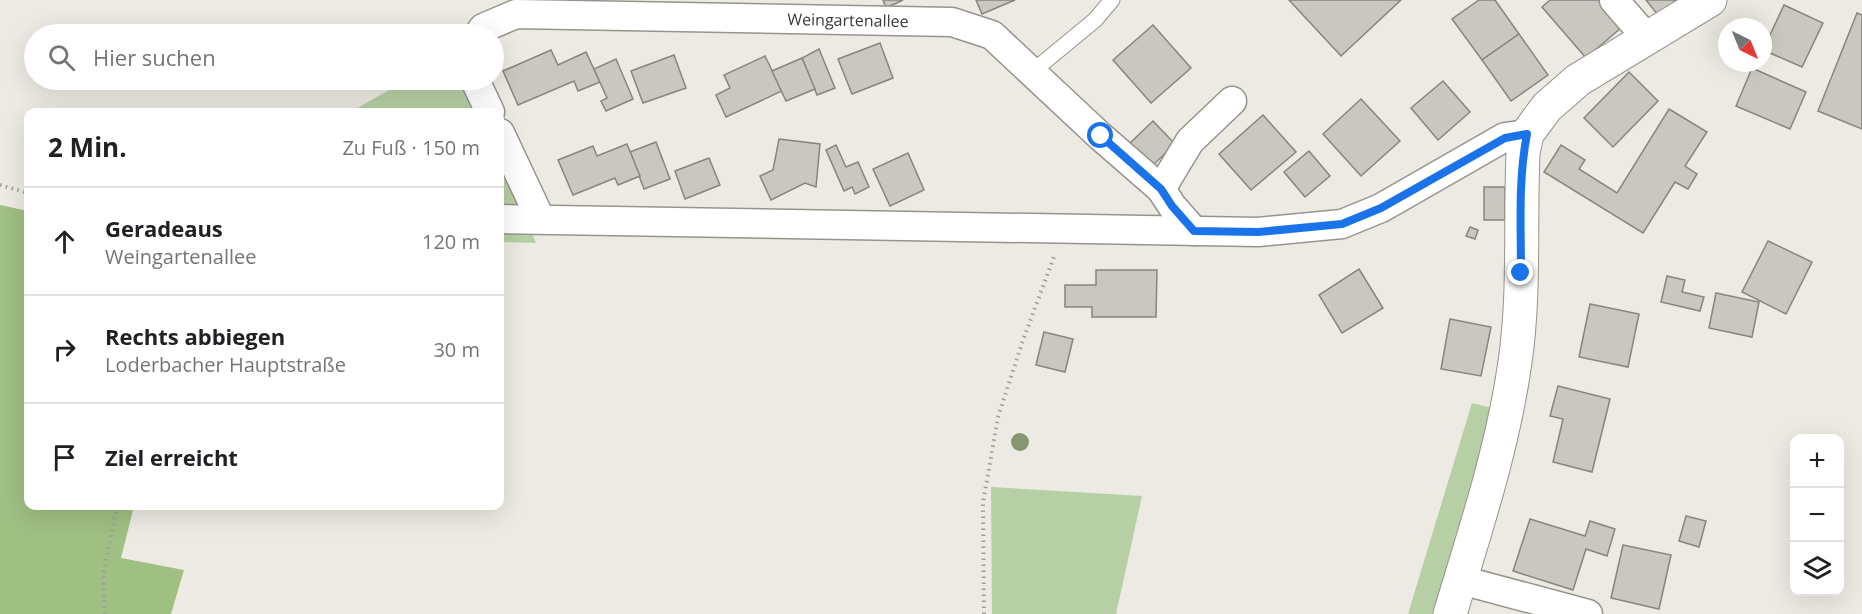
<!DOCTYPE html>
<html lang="de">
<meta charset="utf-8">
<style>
body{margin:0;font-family:"Open Sans",sans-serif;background:#f6f6f6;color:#202124}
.controls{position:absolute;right:18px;bottom:18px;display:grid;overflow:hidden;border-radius:12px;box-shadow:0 6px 24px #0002}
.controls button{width:54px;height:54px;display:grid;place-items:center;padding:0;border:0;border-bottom:2px solid #e0e0e0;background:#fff;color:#202124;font:30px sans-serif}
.compass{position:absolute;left:1718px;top:18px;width:54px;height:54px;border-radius:50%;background:#fff;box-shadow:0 6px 24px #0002;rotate:137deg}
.stop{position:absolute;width:18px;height:18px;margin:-14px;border:4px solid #1a73e8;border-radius:50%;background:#fff}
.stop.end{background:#1a73e8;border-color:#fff;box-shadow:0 2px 6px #0008}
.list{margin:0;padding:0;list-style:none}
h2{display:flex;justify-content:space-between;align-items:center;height:78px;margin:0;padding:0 24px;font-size:26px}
h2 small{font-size:20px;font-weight:400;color:#757577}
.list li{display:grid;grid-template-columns:39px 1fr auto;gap:18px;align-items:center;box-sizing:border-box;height:108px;padding:0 24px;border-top:2px solid #e0e0e0}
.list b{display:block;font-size:22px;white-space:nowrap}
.list p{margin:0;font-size:20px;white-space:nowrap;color:#757577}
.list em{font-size:20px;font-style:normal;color:#757577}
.icon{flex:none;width:33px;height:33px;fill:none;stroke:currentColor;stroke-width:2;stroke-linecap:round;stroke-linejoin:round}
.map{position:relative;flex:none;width:1862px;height:614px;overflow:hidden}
.search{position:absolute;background:#fff;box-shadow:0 6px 24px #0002;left:24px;top:24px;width:480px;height:66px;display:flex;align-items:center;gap:15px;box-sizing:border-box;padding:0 21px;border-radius:33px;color:#757577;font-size:22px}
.panel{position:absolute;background:#fff;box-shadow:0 6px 24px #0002;left:24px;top:108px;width:480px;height:402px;border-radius:12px}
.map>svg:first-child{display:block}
.green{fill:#b7cfa4}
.forest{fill:#9fbf83}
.building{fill:#c9c7bf;stroke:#87857d;stroke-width:1.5}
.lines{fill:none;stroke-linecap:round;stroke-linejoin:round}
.lane-casing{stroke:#96948d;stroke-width:17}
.street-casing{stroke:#96948d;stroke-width:31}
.secondary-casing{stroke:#96948d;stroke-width:35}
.path{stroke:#a09e99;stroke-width:4;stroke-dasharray:1.5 4.5;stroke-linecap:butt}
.lane{stroke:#fff;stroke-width:15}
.street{stroke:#fff;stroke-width:28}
.secondary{stroke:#fff;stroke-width:33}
.tree{fill:#879671}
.route{stroke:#1a73e8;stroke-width:8}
.labels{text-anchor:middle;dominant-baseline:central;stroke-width:6;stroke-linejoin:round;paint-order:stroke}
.street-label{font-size:16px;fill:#3a3936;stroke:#fff}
</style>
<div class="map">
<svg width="1862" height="614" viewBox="0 0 1862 614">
<rect width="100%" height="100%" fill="#eceae2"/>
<g class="green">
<polygon points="407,80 467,80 481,112 350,112"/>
<polygon points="500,156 536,243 500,242"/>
<polygon points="1472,403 1497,409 1438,614 1408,614"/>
<polygon points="991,487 1142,496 1116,614 992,614"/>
</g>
<polygon class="forest" points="0,205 28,211 28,506 134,506 121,558 184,570 171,614 0,614"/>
<g class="building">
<polygon points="883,0 903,0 886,8"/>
<polygon points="976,0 1015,0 982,14"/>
<polygon points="1289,0 1401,0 1341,56"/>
<polygon points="1479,0 1495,0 1519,34 1482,60 1452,19"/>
<polygon points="1550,0 1599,0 1622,27 1586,58 1542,7"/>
<polygon points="1646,0 1677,0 1658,15"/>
<polygon points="1784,5 1823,23 1802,67 1763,50"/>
<polygon points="1857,13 1862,15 1862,129 1818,111"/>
<polygon points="1153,25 1191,68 1151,103 1113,60"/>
<polygon points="1519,34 1548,75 1511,101 1482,60"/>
<polygon points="880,43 893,78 852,94 838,59"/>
<polygon points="819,49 835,88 817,95 802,58"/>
<polygon points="551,50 558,65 586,52 600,82 578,91 574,81 518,105 503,71"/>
<polygon points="674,55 686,88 643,103 631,71"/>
<polygon points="765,56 782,91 726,117 716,95 730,88 724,75"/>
<polygon points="802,58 815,89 786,101 772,71"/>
<polygon points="616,59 633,99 606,111 601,101 607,98 594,69"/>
<polygon points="1752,68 1806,92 1790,129 1736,106"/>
<polygon points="1629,72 1658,101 1613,147 1584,118"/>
<polygon points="1443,81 1470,112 1438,140 1411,108"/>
<polygon points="1361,99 1400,141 1361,176 1323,134"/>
<polygon points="1669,109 1707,132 1685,166 1697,174 1688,189 1675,182 1643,233 1544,172 1561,145 1585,160 1579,169 1617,193"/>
<polygon points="1263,115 1296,152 1251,190 1219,154"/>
<polygon points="1153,121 1175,144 1150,168 1128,145"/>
<polygon points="779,139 820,144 816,187 805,183 771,200 760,176 773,170"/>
<polygon points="656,142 670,179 644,189 630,152"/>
<polygon points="627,144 640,176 618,185 615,178 573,195 558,160 593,146 597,156"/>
<polygon points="836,145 846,167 858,162 869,187 855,194 852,187 844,191 826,150"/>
<polygon points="1309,151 1330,176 1305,197 1284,172"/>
<polygon points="908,153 924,190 890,206 873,169"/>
<polygon points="709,158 720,185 685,199 675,171"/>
<rect x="1484" y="187" width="21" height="33"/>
<polygon points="1470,227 1478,230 1475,239 1466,236"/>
<polygon points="1768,241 1812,262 1786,314 1742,292"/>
<polygon points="1359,269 1383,308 1342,333 1319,295"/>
<polygon points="1096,270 1157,270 1156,317 1092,317 1092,307 1065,307 1065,285 1096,285"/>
<polygon points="1667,276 1685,280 1682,292 1704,297 1700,311 1661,302"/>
<polygon points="1716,293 1759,302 1752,337 1709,328"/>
<polygon points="1590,304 1639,314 1628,367 1579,357"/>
<polygon points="1450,319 1491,327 1481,376 1441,369"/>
<polygon points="1044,332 1073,339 1065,372 1036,365"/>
<polygon points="1558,386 1610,399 1592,472 1553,462 1563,419 1550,416"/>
<polygon points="1686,516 1706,521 1699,547 1679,541"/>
<polygon points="1530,519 1585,536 1590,521 1615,529 1607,556 1586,549 1573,590 1513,571"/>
<polygon points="1623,545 1671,555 1659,609 1611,598"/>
</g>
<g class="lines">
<g class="lane-casing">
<polyline id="lane" points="1032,72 1095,20 1112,0"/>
</g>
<g class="street-casing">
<g id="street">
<polyline points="1614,0 1646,37"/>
<polyline points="479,34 483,28 516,14 952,22 992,35 1100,136 1161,189 1172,206 1194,231"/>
<polyline points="475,80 490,112"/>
<polyline points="500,133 540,218"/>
<polyline points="1161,189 1190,141 1232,101"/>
<polyline points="500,219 1258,232 1342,224 1381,208 1505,137 1527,134"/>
<polyline points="1461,580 1588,614"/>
</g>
</g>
<g class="secondary-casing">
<path id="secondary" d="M 1450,614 C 1475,531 1503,448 1515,362 C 1525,293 1520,222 1523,153 L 1527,134 L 1547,107 L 1578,80 L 1710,0"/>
</g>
<g class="path">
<polyline points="0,185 28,193"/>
<polyline points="105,614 103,575 117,506"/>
<polyline points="984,614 983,503 998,417 1022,343 1055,254"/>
</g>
<use href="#lane" class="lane"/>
<use href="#street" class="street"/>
<use href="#secondary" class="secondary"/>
</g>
<circle class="tree" cx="1020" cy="442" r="9"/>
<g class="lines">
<path class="route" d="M 1101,136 L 1161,189 L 1172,206 L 1194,231 L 1258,232 L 1342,224 L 1381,208 L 1505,138 L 1527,134 C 1518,180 1521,227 1521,273"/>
</g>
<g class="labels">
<g class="street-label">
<text transform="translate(848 20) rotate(1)">Weingartenallee</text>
</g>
</g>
</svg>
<div class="controls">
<button>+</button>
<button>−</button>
<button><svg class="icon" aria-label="layers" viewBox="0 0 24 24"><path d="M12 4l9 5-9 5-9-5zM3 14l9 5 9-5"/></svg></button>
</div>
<svg class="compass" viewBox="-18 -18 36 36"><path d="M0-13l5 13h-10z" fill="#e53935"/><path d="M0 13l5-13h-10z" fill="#757577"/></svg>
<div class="stop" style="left:1101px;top:136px"></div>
<div class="stop end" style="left:1521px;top:273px"></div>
<div class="search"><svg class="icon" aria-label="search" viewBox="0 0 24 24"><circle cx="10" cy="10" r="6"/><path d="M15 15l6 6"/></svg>Hier suchen</div>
<section class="panel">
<h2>2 Min.<small>Zu Fuß · 150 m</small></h2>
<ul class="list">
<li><svg class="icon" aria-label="ahead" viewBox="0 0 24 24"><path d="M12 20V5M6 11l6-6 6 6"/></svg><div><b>Geradeaus</b><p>Weingartenallee</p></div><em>120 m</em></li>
<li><svg class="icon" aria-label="right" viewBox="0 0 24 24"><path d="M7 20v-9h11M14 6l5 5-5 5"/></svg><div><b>Rechts abbiegen</b><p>Loderbacher Hauptstraße</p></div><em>30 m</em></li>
<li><svg class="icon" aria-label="arrive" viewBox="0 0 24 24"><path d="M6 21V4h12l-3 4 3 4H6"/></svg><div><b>Ziel erreicht</b></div></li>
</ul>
</section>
</div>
